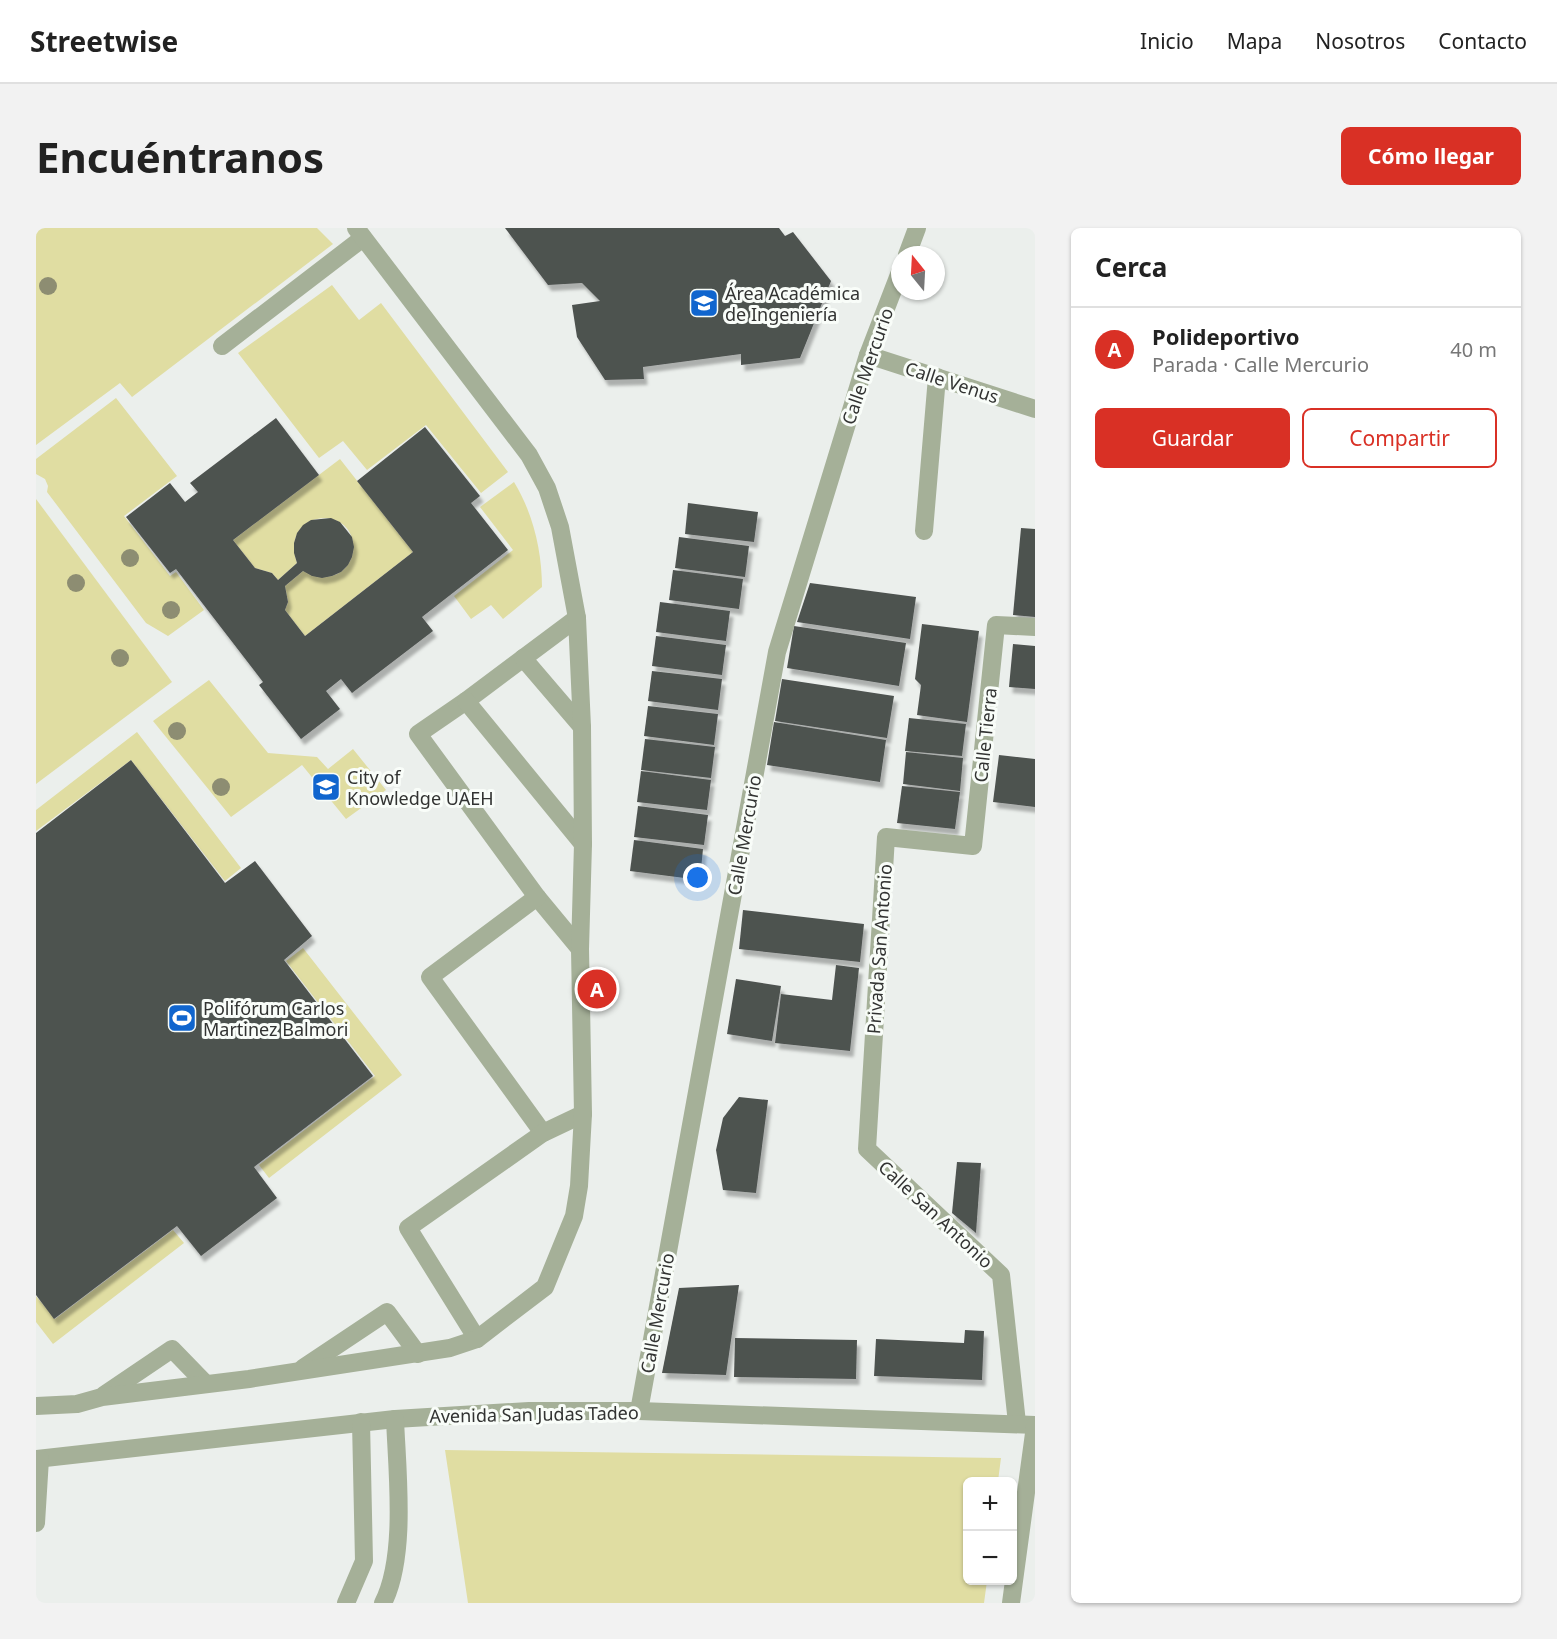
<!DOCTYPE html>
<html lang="es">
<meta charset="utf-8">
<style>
body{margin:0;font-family:"Noto Sans",sans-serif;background:#f2f2f2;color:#222}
.controls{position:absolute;right:18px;bottom:18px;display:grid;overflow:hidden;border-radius:9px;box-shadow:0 2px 4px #0004}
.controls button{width:54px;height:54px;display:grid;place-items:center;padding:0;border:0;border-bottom:2px solid #e0e0e0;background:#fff;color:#222;font:30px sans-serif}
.compass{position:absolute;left:855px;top:18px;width:54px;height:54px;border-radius:50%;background:#fff;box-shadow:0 2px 4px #0004;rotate:342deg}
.you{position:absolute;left:662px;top:650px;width:21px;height:21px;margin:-15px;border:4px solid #fff;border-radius:50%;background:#1a73e8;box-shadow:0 0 0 9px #1a73e833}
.badge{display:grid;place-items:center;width:39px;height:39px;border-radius:50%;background:#d93025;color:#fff;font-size:20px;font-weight:700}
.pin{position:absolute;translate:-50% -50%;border:3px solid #fff;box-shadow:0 2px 6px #0006}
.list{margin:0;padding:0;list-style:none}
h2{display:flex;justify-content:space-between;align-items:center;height:78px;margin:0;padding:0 24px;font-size:26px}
h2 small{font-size:20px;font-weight:400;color:#767676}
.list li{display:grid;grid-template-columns:39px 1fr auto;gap:18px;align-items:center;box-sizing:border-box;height:84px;padding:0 24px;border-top:2px solid #e0e0e0}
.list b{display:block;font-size:22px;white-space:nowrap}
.list p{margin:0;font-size:20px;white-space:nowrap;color:#767676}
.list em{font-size:20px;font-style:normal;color:#767676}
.actions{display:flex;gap:12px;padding:18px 24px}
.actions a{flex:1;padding:14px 0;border:2px solid #d93025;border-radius:9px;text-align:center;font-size:21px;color:#d93025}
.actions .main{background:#d93025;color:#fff}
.map{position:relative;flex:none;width:999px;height:1375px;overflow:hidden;border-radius:9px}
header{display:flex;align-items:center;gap:36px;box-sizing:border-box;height:84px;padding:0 30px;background:#fff;border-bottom:2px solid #e0e0e0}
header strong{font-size:28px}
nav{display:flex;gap:33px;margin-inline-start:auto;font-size:21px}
.intro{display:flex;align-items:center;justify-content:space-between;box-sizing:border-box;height:144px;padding:0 36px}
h1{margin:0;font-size:42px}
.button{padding:15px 27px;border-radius:9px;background:#d93025;color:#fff;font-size:21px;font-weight:700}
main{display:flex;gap:36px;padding:0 36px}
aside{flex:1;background:#fff;border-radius:9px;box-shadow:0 2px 4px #0004}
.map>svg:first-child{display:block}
.green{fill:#e0dda2}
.building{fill:#4e5250;filter:url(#shadow)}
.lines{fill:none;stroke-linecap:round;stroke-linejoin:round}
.minor{stroke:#a5b098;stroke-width:18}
.tree{fill:#8d8d72}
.labels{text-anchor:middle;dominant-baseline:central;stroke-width:6;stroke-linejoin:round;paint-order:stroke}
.poi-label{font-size:18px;fill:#323332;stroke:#f9fdf9;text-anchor:start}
.street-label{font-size:18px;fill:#323332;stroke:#f9fdf9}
</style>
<header>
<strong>Streetwise</strong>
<nav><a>Inicio</a><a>Mapa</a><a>Nosotros</a><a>Contacto</a></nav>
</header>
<div class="intro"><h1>Encuéntranos</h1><a class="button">Cómo llegar</a></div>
<main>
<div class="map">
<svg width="999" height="1375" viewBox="0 0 999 1375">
<defs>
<filter id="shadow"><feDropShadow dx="3.5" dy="6" stdDeviation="1.5" flood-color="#0004"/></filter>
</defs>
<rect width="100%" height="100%" fill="#ebefec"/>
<g class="green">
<polygon points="0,0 281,0 297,16 96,169 84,155 0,217"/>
<polygon points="296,57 323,92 345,75 472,244 445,265 390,197 331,242 307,213 283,230 202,125"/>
<polygon points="80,170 141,248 88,288 134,348 140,344 168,382 132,408 110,395 11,264 12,258 9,251 0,246 0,231"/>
<path d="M 304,231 L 377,324 L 269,408 L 249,382 L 252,374 L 249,358 L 267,343 C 281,348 294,353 307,342 C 313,337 316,330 317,322 C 321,276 243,280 261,335 L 242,352 L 236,345 L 219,340 L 197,312 Z"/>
<path d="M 478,254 C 497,285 506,323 506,359 L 467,391 L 455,377 L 435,391 L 418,368 L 477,322 L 444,279 Z"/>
<polygon points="0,271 136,454 0,556"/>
<polygon points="173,452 232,525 281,529 292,541 317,521 350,562 310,591 266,537 195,589 117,493"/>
<polygon points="101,504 205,640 189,653 95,532 0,603 0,582"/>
<polygon points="267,720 366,847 233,950 223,937 339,848 250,733"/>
<polygon points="137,1002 148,1015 17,1116 0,1094 0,1068 19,1091"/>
<polygon points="409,1222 965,1230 962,1253 932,1254 932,1352 951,1353 948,1375 432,1375"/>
</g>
<g class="building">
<polygon points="469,0 743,0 749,8 757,4 795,53 764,130 705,137 705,126 607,139 608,151 569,152 541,109 536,77 564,73 546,55 512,57"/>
<polygon points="240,190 283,247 197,312 219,340 236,345 242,352 261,335 258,325 258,315 261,305 267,297 275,292 295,290 304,294 316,309 318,319 316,329 312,337 305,344 296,348 286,350 276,348 267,343 249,358 252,374 249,382 269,408 377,324 321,253 389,199 444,268 435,275 472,322 386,389 397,403 316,465 305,451 290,463 304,481 265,511 223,457 227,454 140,341 134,345 90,289 134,255 149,274 162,264 154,255"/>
<polygon points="652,275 722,284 718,314 649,306"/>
<polygon points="985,300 999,301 999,389 977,387"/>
<polygon points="643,309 713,318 709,349 639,340"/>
<polygon points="637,342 707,351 703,381 633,372"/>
<polygon points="774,355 880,369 874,411 761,394"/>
<polygon points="624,374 694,383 690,413 620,404"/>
<polygon points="886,396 943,403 931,494 881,487 885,457 879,451"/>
<polygon points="758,398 870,415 863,458 751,440"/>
<polygon points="620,408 690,417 686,447 616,438"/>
<polygon points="977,416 999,418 999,461 973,459"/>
<polygon points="616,443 686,451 682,482 612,473"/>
<polygon points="746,451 858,468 851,510 739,493"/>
<polygon points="612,478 682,486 678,517 608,508"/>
<polygon points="873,490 930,496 926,528 869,523"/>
<polygon points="738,494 850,512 844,554 731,537"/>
<polygon points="609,511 679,519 675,550 605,542"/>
<polygon points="870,524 927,530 924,563 867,556"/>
<polygon points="963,527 999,531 999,579 957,574"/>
<polygon points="95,532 189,655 219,633 276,708 248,732 337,848 218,939 241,970 165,1028 141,998 18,1091 0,1067 0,605"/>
<polygon points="605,543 675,552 671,582 601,574"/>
<polygon points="866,558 924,564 919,601 861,595"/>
<polygon points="602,578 672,587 668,617 598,609"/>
<polygon points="598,612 667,621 664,652 594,643"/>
<polygon points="707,682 828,696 824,734 703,721"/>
<polygon points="800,737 823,740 814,823 739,815 745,766 796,772"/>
<polygon points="700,751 745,758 736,813 691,806"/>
<polygon points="703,869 732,872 720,965 687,962 680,922 687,890"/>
<polygon points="921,934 945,935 940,1005 916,985"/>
<polygon points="703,1057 690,1147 626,1145 643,1060"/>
<polygon points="929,1102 948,1103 946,1152 838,1148 840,1111 928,1115"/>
<polygon points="699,1110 821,1112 820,1151 698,1149"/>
</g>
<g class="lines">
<g class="minor">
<polyline points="871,27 881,0"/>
<polyline points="186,118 327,10"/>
<polyline points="832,127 999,181"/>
<polyline points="888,303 901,149"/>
<polyline points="541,390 430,473 382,506 501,669 544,721"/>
<polyline points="487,430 546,499"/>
<polyline points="430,473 547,616"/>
<polyline points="501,669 394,749 507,905"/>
<polyline points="441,1111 372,1000 507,905 547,886"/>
<polyline points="267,1140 351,1084 382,1126"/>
<polyline points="68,1167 136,1121 169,1155"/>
<polyline points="0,1178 41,1176 66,1169 213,1151 414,1120 441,1111 509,1059 538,988 543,958 547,886 544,721 547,616 546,499 541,390 524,299 511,260 493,227 320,0"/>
<polyline points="603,1183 741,424 832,127 864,44"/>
<polyline points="981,1195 965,1047 831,921 850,609 937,618 960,397 999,399"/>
<polyline points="0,1231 359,1191 493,1183 603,1183 999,1197"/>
<polyline points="0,1295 4,1231"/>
<polyline points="310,1375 328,1333 325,1194"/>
<path d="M 347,1375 C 371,1328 361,1243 359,1191"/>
<polyline points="975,1375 999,1198"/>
</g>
</g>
<g class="tree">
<circle cx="12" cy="58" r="9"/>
<circle cx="94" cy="330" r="9"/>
<circle cx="40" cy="355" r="9"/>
<circle cx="135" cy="382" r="9"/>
<circle cx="84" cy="430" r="9"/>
<circle cx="141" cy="503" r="9"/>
<circle cx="185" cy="559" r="9"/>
</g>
<defs>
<g id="university-square" transform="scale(1.5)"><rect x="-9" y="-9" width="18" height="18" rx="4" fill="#1065ce" stroke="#f9fdf9"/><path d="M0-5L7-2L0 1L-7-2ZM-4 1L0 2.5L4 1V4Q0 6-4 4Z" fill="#fff"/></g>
<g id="stadium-square" transform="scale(1.5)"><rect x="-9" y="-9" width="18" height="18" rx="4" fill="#1065ce" stroke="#f9fdf9"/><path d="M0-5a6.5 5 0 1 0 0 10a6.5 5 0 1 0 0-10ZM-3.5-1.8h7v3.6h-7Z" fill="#fff"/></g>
</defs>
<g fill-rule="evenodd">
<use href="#university-square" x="668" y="75"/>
<use href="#university-square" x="290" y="559"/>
<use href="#stadium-square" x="146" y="790"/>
</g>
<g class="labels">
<g class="poi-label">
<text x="689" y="65">Área Académica<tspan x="689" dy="21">de Ingeniería</tspan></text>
<text x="311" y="549">City of<tspan x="311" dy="21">Knowledge UAEH</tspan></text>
<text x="167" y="780">Polifórum Carlos<tspan x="167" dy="21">Martinez Balmori</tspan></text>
</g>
<g class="street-label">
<text transform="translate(831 138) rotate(-71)">Calle Mercurio</text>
<text transform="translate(916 154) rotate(18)">Calle Venus</text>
<text transform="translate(949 507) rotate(-84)">Calle Tierra</text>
<text transform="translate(708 607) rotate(-80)">Calle Mercurio</text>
<text transform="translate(843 721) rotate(-86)">Privada San Antonio</text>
<text transform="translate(900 986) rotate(43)">Calle San Antonio</text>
<text transform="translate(621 1085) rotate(-80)">Calle Mercurio</text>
<text transform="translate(498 1186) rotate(-1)">Avenida San Judas Tadeo</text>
</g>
</g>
</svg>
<div class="controls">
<button>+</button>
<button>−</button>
</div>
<svg class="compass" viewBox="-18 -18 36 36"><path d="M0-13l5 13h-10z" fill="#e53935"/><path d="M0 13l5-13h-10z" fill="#767676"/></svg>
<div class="you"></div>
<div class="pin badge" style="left:561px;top:761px">A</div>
</div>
<aside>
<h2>Cerca<small></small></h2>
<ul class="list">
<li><span class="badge">A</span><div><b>Polideportivo</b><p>Parada · Calle Mercurio</p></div><em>40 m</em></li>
</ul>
<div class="actions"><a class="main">Guardar</a><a>Compartir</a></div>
</aside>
</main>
